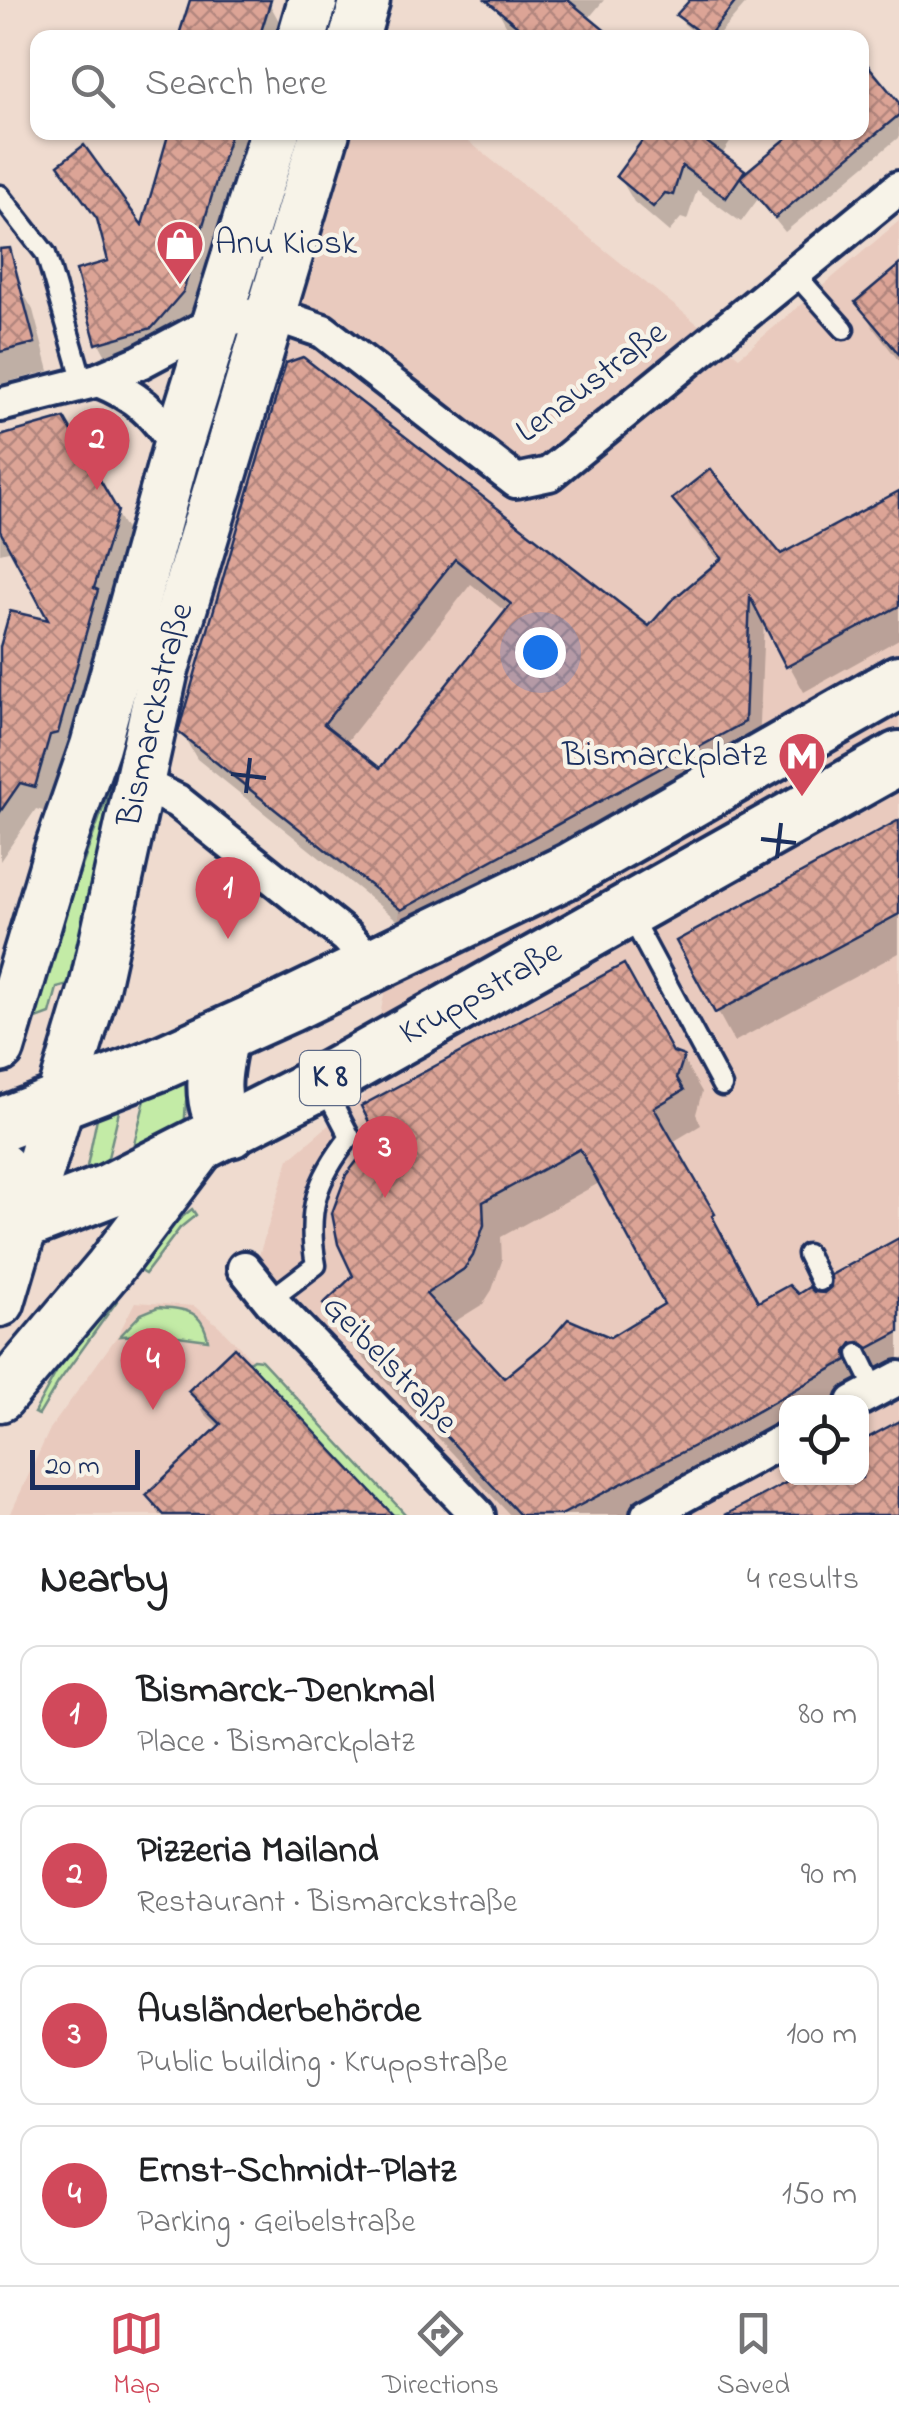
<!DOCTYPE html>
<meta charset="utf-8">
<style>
body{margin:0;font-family:"Indie Flower",sans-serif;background:#f6f6f6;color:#202124}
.controls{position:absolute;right:30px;bottom:30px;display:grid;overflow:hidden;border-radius:20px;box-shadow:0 2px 8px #0004}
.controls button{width:90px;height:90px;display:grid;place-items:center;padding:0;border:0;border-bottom:2px solid #e0e0e0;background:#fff;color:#202124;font:50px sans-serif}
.scale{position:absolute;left:30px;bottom:25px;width:110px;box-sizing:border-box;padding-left:10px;border:5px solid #1b2f5e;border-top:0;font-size:28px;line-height:35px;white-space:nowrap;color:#1b2f5e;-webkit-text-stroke:8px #f7f3e8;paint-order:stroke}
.you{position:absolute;left:540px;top:652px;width:35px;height:35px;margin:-25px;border:8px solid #fff;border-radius:50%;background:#1a73e8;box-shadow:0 0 0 15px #1a73e833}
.badge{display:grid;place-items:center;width:65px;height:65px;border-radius:50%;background:#d1495b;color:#fff;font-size:32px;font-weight:700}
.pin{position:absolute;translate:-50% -82px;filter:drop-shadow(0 2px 5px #0008)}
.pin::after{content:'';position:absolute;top:52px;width:35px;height:30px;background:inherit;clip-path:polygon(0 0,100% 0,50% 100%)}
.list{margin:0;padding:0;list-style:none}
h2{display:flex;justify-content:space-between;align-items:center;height:130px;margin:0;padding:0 40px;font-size:42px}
h2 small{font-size:32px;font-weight:400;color:#757577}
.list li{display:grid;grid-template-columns:65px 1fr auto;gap:30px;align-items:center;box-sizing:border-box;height:140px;margin:0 20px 20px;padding:0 20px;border:2px solid #e0e0e0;border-radius:20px}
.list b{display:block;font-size:38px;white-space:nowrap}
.list p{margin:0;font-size:32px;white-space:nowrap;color:#757577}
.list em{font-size:32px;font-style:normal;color:#757577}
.icon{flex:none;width:55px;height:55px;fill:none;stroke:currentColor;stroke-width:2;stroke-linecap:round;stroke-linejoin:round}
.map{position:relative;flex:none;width:899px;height:1515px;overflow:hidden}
.search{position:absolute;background:#fff;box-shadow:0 2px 8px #0004;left:30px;right:30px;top:30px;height:110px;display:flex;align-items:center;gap:25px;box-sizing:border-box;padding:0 35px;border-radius:20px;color:#757577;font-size:38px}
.sheet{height:770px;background:#fff}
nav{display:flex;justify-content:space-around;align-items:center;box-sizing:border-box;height:140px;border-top:2px solid #e0e0e0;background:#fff;font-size:28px;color:#757577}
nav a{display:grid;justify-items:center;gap:5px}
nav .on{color:#d1495b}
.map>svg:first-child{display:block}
.built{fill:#e9cabe;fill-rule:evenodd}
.grass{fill:#c3eba6;stroke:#6f8d82;stroke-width:2.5}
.shadow{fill:#0003;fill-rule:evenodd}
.building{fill:url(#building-cross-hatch);stroke:#1b2f5e;stroke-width:2.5;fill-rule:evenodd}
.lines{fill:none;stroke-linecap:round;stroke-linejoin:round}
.lane-casing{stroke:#1b2f5e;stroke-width:25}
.street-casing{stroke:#1b2f5e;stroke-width:40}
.secondary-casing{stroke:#1b2f5e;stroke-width:55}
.primary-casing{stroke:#1b2f5e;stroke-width:60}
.lane{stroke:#f7f3e8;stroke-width:18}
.street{stroke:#f7f3e8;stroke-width:32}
.secondary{stroke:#f7f3e8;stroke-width:48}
.primary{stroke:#f7f3e8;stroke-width:52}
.ticks{fill:none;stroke:#1b2f5e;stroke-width:4}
.labels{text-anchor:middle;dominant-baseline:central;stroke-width:9;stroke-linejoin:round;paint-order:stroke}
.shield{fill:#f7f3e8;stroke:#5d6a87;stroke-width:2.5}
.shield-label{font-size:32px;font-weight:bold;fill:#1b2f5e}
.poi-label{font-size:35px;fill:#1b2f5e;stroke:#f7f3e8;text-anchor:start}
.street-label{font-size:35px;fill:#1b2f5e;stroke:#f7f3e8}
</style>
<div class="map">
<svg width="899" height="1515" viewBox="0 0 899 1515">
<defs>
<pattern id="building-cross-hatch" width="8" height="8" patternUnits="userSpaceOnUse" patternTransform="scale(2.5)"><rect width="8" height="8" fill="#dca496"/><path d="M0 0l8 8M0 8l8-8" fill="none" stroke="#b2867e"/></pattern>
</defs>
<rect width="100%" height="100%" fill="#efdbcf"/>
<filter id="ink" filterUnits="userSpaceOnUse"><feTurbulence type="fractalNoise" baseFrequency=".01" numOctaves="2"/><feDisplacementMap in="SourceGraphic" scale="20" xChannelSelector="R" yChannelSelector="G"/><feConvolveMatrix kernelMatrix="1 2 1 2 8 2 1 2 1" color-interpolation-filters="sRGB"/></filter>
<g filter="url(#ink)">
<g class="built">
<path d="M 349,133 L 458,133 L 739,357 L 899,221 L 899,1515 L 490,1515 L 256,1265 L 289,1159 L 365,1094 L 400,911 L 176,730 L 241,417 L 274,309 ZM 786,1402 L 862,1402 L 862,1478 L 786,1478 Z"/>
<polygon points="135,1302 194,1306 219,1326 403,1515 10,1515 50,1429 118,1335"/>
</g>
<g class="grass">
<polygon points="117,769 121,777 80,982 57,988 50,1014 26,1023"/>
<polygon points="197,1078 186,1101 184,1131 131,1155 146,1096"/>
<polygon points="120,1107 106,1166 85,1176 97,1118"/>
<polygon points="192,1209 196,1215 180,1228 145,1274 133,1267 171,1226"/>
<polygon points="116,1296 117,1301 58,1383 39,1415 34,1413 65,1356"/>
<path d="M 158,1307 C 185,1309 202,1309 208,1340 L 163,1334 L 120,1336 L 141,1314 Z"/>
<polygon points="253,1359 261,1360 406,1515 393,1515 249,1362"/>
</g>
<g class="shadow">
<polygon points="192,0 259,0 269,3 284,30 282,38 181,38"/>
<polygon points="500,0 604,0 588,19 610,38 518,38 510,32 495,5"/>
<polygon points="694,0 749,0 716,38 701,38 683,23 680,16"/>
<polygon points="870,72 899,107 899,137 785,232 758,199 741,222 697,190 687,220 681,218 669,232 634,202 619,176 645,141 635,132 726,132 731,141 721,156 745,176 862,132 862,79"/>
<polygon points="171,132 254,132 197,321 114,371 99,343 79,272 111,262 101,227 61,166 143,230"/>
<polygon points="899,268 899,361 874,329 858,302"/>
<polygon points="17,282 33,310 49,371 0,384 0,286"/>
<path d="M 288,365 L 649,630 L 721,562 L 691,527 L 675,500 L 780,557 L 899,493 L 899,639 L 804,692 L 764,619 L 759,749 L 417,936 L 197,759 L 181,732 ZM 471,584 L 507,613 L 380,772 L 345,744 Z"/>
<polygon points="63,421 132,540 112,619 50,813 36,809 0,861 0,656 53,624 13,550 0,553 0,438"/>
<polygon points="899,824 899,953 734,1042 680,942"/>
<path d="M 672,1055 L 682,1058 L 702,1092 L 696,1114 L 701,1125 L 671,1143 L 732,1250 L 729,1251 L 758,1305 L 813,1294 L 825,1295 L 899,1241 L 899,1377 L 852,1402 L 786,1402 L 786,1439 L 646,1515 L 510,1515 L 346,1339 L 326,1305 ZM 601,1182 L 668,1304 L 611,1340 L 504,1381 L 451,1324 L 483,1304 L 492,1290 L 502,1261 L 501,1237 Z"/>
<polygon points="192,1391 387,1515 160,1515 149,1496 220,1429 204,1413"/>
</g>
<g class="building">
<polygon points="190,0 271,0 259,38 178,38"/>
<polygon points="486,0 568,0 614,38 532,38"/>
<polygon points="690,0 737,0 707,38 676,15"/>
<polygon points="862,58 899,103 899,115 775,218 740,177 794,132 862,132"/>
<polygon points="169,132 231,132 183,292 152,328 96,344 76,270 108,261 97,219 58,165 84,145 142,225"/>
<polygon points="636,132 693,132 745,170 726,198 682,166 673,195 665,193 653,207 616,176 644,138"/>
<polygon points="10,248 35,343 0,352 0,249"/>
<polygon points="899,265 899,354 855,302"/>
<path d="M 303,357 L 649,626 L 670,602 L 722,558 L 672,499 L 710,469 L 781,554 L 899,491 L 899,606 L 786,667 L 750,597 L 745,722 L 401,910 L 178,732 L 286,363 ZM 455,559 L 511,604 L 380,768 L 324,724 Z"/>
<polygon points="64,418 118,511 94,588 98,590 58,733 50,735 35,787 20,783 0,812 0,647 10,611 48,620 0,531 0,436"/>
<polygon points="899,820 899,914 715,1013 676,941"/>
<path d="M 624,964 L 673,1052 L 684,1056 L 677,1078 L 684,1090 L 654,1108 L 715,1214 L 712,1216 L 758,1302 L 789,1285 L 798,1294 L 809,1287 L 814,1292 L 824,1293 L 831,1287 L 831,1275 L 899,1238 L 899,1332 L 869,1348 L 860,1342 L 852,1343 L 846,1352 L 847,1360 L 719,1433 L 561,1515 L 520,1515 L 323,1304 L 353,1276 L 338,1244 L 332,1213 L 346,1175 L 360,1157 L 380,1144 L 361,1106 ZM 580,1149 L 664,1304 L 610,1337 L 568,1319 L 548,1342 L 504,1378 L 426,1294 L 464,1269 L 473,1256 L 484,1225 L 483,1202 Z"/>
<polygon points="234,1347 249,1362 393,1515 164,1515 146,1495 221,1424 188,1391"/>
<polygon points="899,1421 899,1515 725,1515 795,1478 862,1478 862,1441"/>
</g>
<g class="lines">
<g class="lane-casing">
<g id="lane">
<polyline points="0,195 46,254 83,382"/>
<polyline points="796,275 844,329"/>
<polyline points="629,913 722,1086"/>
<polyline points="807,1254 820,1281"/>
<path d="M 270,1300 L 316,1265 C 306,1210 316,1180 350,1137 L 324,1087"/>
<polyline points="858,1354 876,1391"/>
</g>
</g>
<g class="street-casing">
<g id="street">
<path d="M 98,380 C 135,395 157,413 177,448"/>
<polyline points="0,405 98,380 140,362 219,320 270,313 323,331 516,481 549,474 899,188"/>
<polyline points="138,782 177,801 347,937 373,965"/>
<polyline points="244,1268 270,1300 478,1515"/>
<polyline points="854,1402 899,1378"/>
<polyline points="648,1515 786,1439"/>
</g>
</g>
<g class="secondary-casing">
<g id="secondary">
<polyline points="302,38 313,0"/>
<polyline points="354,38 365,0"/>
<polyline points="0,1048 58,853 95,746 177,448 275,132"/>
<path id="s1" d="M 0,1302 L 94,988 L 164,669 L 325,132"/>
<polyline points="0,1397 109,1268 202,1145"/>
</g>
</g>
<g class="primary-casing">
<g id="primary">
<path d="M 222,1036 C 215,1067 206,1104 230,1131"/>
<polyline points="0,1125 159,1064 288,1006 570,870 899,682"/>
<polyline points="0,1169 10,1185 23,1224"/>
<path id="s2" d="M 0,1232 L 110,1190 L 322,1082 L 899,758"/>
</g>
</g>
<use href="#lane" class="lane"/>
<use href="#street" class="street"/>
<use href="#secondary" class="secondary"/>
<use href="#primary" class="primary"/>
</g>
</g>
<path class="ticks" d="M 231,774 L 266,778M 246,793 L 250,758M 761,839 L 796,843M 777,858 L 781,823"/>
<defs>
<g id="shop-pin" transform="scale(2.5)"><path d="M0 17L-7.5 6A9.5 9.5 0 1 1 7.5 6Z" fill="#d1495b" stroke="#f7f3e8"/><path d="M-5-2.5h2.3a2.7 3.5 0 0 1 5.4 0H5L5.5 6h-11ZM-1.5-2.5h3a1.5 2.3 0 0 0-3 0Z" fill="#fff"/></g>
<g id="metro-pin" transform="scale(2.5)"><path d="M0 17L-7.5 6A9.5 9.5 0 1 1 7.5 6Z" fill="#d1495b" stroke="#f7f3e8"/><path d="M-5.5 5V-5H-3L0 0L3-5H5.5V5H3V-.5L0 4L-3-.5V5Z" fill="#fff"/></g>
</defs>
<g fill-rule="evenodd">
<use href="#shop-pin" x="180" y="244"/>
<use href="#metro-pin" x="802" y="756"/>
</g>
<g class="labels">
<rect class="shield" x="300" y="1051" width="60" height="54" rx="8"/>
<g class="shield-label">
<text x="330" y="1078">K 8</text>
</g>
<g class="poi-label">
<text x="215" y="244">Anu Kiosk</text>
<text x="767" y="756" text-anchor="end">Bismarckplatz</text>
</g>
<g class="street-label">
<text transform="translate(592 383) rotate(-37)">Lenaustraße</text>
<text stroke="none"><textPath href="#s1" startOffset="608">Bismarckstraße</textPath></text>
<text stroke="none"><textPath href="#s2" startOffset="538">Kruppstraße</textPath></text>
<text transform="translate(389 1365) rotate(46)">Geibelstraße</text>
</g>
</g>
</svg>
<div class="controls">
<button><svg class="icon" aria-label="locate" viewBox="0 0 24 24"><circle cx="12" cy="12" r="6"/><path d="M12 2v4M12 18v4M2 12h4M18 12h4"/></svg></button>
</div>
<div class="scale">20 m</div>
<div class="you"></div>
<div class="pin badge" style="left:228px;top:939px">1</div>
<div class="pin badge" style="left:97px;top:490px">2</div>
<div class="pin badge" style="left:385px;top:1198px">3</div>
<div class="pin badge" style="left:153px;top:1410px">4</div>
<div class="search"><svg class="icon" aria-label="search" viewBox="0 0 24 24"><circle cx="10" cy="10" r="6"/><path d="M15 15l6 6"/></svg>Search here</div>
</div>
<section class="sheet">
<h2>Nearby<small>4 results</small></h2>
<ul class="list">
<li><span class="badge">1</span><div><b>Bismarck-Denkmal</b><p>Place · Bismarckplatz</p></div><em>80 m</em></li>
<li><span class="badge">2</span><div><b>Pizzeria Mailand</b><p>Restaurant · Bismarckstraße</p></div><em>90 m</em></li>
<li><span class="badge">3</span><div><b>Ausländerbehörde</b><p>Public building · Kruppstraße</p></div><em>100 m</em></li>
<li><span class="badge">4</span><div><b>Ernst-Schmidt-Platz</b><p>Parking · Geibelstraße</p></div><em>150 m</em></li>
</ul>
</section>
<nav>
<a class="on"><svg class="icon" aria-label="map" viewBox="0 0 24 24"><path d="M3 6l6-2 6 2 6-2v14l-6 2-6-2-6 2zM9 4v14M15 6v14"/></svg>Map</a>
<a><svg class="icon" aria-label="directions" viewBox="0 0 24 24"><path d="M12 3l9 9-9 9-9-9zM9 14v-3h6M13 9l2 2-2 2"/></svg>Directions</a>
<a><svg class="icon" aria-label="saved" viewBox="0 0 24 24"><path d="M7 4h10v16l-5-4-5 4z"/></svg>Saved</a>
</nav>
